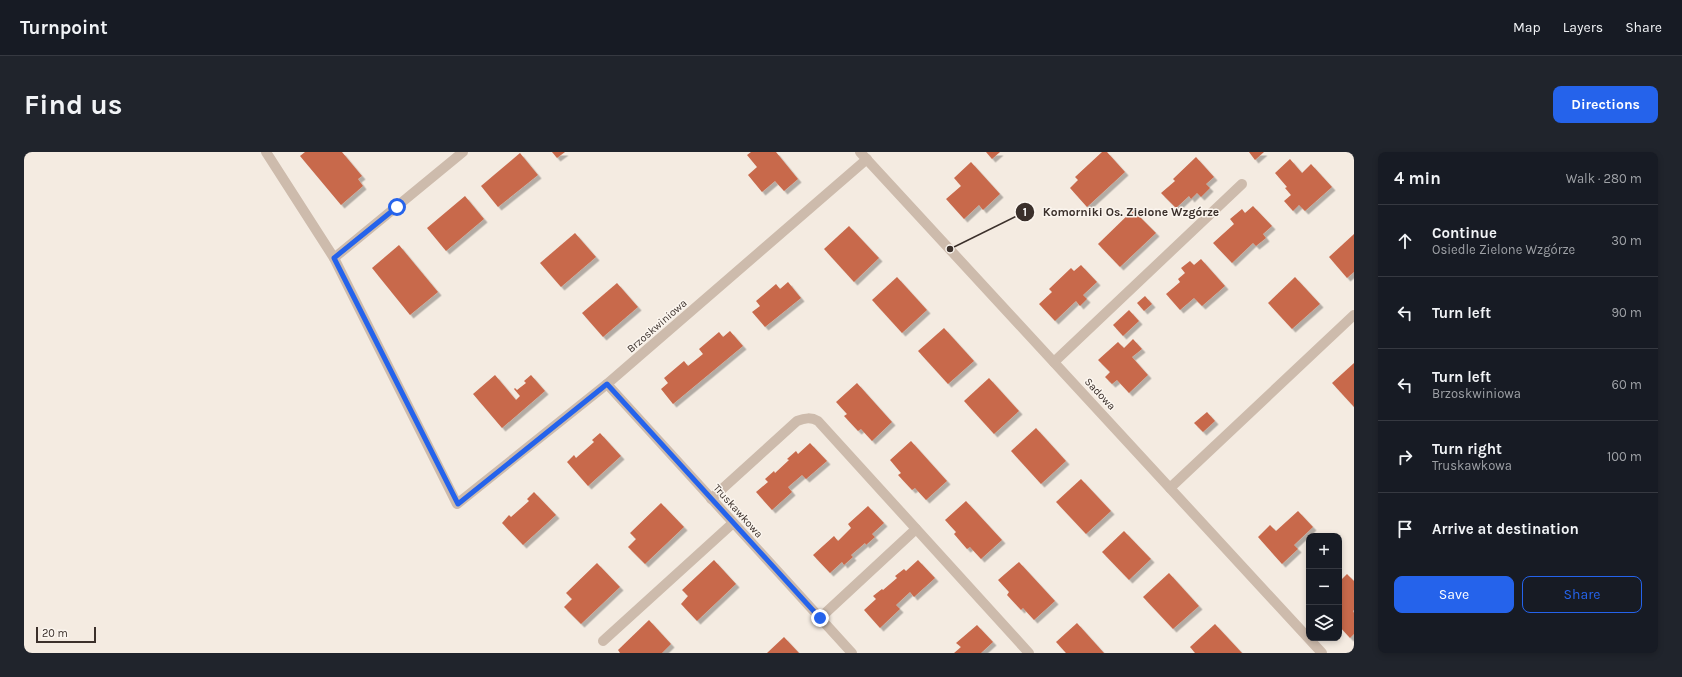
<!DOCTYPE html>
<meta charset="utf-8">
<style>
body{margin:0;font-family:Karla,sans-serif;background:#20242c;color:#f1f3f6}
.controls{position:absolute;right:12px;bottom:12px;display:grid;overflow:hidden;border-radius:8px;box-shadow:0 2px 6px #0003}
.controls button{width:36px;height:36px;display:grid;place-items:center;padding:0;border:0;border-bottom:1px solid #363941;background:#171b24;color:#f1f3f6;font:20px sans-serif}
.scale{position:absolute;left:12px;bottom:10px;width:60px;box-sizing:border-box;padding-left:4px;border:2px solid #3b302b;border-top:0;font-size:11px;line-height:14px;white-space:nowrap;color:#3b302b;-webkit-text-stroke:3px #fbf5ee;paint-order:stroke}
.stop{position:absolute;width:12px;height:12px;margin:-9px;border:3px solid #2563eb;border-radius:50%;background:#fff}
.stop.end{background:#2563eb;border-color:#fff;box-shadow:0 1px 4px #0008}
.list{margin:0;padding:0;list-style:none}
h2{display:flex;justify-content:space-between;align-items:center;height:52px;margin:0;padding:0 16px;font-size:17px}
h2 small{font-size:13px;font-weight:400;color:#9ea1a6}
.list li{display:grid;grid-template-columns:26px 1fr auto;gap:12px;align-items:center;box-sizing:border-box;height:72px;padding:0 16px;border-top:1px solid #363941}
.list b{display:block;font-size:15px;white-space:nowrap}
.list p{margin:0;font-size:13px;white-space:nowrap;color:#9ea1a6}
.list em{font-size:13px;font-style:normal;color:#9ea1a6}
.actions{display:flex;gap:8px;padding:12px 16px}
.actions a{flex:1;padding:9px 0;border:1px solid #2563eb;border-radius:8px;text-align:center;font-size:14px;color:#2563eb}
.actions .main{background:#2563eb;color:#fff}
.icon{flex:none;width:22px;height:22px;fill:none;stroke:currentColor;stroke-width:2;stroke-linecap:round;stroke-linejoin:round}
.map{position:relative;flex:none;width:1330px;height:501px;overflow:hidden;border-radius:8px}
header{display:flex;align-items:center;gap:24px;box-sizing:border-box;height:56px;padding:0 20px;background:#171b24;border-bottom:1px solid #363941}
header strong{font-size:19px}
nav{display:flex;gap:22px;margin-inline-start:auto;font-size:14px}
.intro{display:flex;align-items:center;justify-content:space-between;box-sizing:border-box;height:96px;padding:0 24px}
h1{margin:0;font-size:28px}
.button{padding:10px 18px;border-radius:8px;background:#2563eb;color:#fff;font-size:14px;font-weight:700}
main{display:flex;gap:24px;padding:0 24px}
aside{flex:1;background:#171b24;border-radius:8px;box-shadow:0 2px 6px #0003}
.map>svg:first-child{display:block}
.building{fill:#c8694b;filter:url(#shadow)}
.lines{fill:none;stroke-linecap:round;stroke-linejoin:round}
.lane{stroke:#cdbbac;stroke-width:10}
.street{stroke:#cdbbac;stroke-width:10}
.route{stroke:#2563eb;stroke-width:5}
.labels{text-anchor:middle;dominant-baseline:central;stroke-width:3;stroke-linejoin:round;paint-order:stroke}
.street-label{font-size:11px;fill:#3b302b;stroke:#fbf5ee}
.leader{fill:none;stroke:#3b302b;stroke-width:1.5}
.callout-dot{fill:#3b302b;stroke:#fbf5ee;stroke-width:1.5}
.mark-label{font-size:12px;text-anchor:middle;font-weight:bold;fill:#fff}
.callout-label{font-size:12px;text-anchor:middle;font-weight:bold;fill:#3b302b;stroke:#fbf5ee;stroke-width:3;stroke-linejoin:round;paint-order:stroke}
</style>
<header>
<strong>Turnpoint</strong>
<nav><a>Map</a><a>Layers</a><a>Share</a></nav>
</header>
<div class="intro"><h1>Find us</h1><a class="button">Directions</a></div>
<main>
<div class="map">
<svg width="1330" height="501" viewBox="0 0 1330 501">
<defs>
<filter id="shadow"><feDropShadow dx="3.5" dy="3.5" stdDeviation="0" flood-color="#0004"/></filter>
</defs>
<rect width="100%" height="100%" fill="#f4ebe1"/>
<g class="building">
<polygon points="281,0 318,0 338,24 334,27 339,34 317,53 276,4"/>
<polygon points="528,0 541,0 533,6"/>
<polygon points="727,0 752,0 774,27 760,39 751,29 738,40 724,23 733,15 723,3"/>
<polygon points="962,0 976,0 968,7"/>
<polygon points="1078,0 1083,0 1101,20 1063,55 1046,36 1054,28 1051,25"/>
<polygon points="1225,0 1240,0 1231,8"/>
<polygon points="496,1 514,23 474,55 457,34"/>
<polygon points="1172,5 1190,25 1182,32 1186,36 1177,45 1173,41 1167,47 1165,44 1152,56 1137,41 1151,29 1149,27"/>
<polygon points="1266,7 1278,21 1287,12 1308,35 1281,59 1275,53 1269,59 1260,49 1267,43 1261,36 1263,35 1251,21"/>
<polygon points="947,10 976,42 959,58 955,53 940,67 922,47 937,34 930,26"/>
<polygon points="441,44 460,67 422,99 403,76"/>
<polygon points="1229,54 1248,74 1239,82 1242,86 1232,94 1229,91 1208,111 1189,91 1210,72 1206,67 1218,57 1221,61"/>
<polygon points="1109,58 1132,81 1096,115 1074,92"/>
<polygon points="825,74 855,106 830,130 800,97"/>
<polygon points="551,81 572,105 537,135 516,111"/>
<polygon points="1330,82 1330,120 1323,126 1305,105"/>
<polygon points="375,93 414,140 386,163 348,116"/>
<polygon points="1177,107 1201,134 1178,154 1170,146 1156,158 1142,142 1156,130 1154,127 1161,121 1157,116 1166,109 1170,113"/>
<polygon points="1057,113 1073,130 1059,143 1063,147 1056,154 1052,149 1031,169 1015,152 1028,140 1025,137 1047,116 1050,119"/>
<polygon points="873,125 903,158 878,181 848,148"/>
<polygon points="1271,125 1296,152 1268,177 1244,151"/>
<polygon points="764,130 777,146 741,175 728,160 736,154 732,149 752,132 756,137"/>
<polygon points="593,131 614,155 579,185 558,161"/>
<polygon points="1121,144 1128,152 1120,159 1113,151"/>
<polygon points="1105,158 1115,169 1099,184 1089,173"/>
<polygon points="920,176 950,209 924,232 894,199"/>
<polygon points="706,179 719,194 649,252 637,237 644,231 640,226 660,209 664,214 679,202 675,197 695,180 699,185"/>
<polygon points="1109,187 1118,197 1108,205 1124,223 1105,241 1093,228 1088,232 1081,225 1086,220 1074,208 1094,190 1100,196"/>
<polygon points="1330,211 1330,255 1308,231"/>
<polygon points="471,223 492,248 496,244 490,237 491,236 493,238 502,231 500,229 507,223 521,239 478,276 449,242"/>
<polygon points="965,226 995,259 970,282 940,249"/>
<polygon points="833,231 868,270 848,289 837,277 834,279 820,264 823,262 812,250"/>
<polygon points="1183,260 1191,269 1179,280 1170,271"/>
<polygon points="1012,276 1042,309 1017,332 987,299"/>
<polygon points="576,281 597,304 564,334 543,310 550,303 552,306 570,290 568,288"/>
<polygon points="887,289 923,329 902,348 891,336 888,338 874,323 877,321 866,308"/>
<polygon points="786,291 803,309 782,327 778,323 764,335 768,340 748,358 732,340 744,330 741,327 750,319 751,321 765,308 763,307 772,299 774,302"/>
<polygon points="1057,327 1087,359 1062,382 1032,350"/>
<polygon points="510,340 532,363 499,393 478,371 485,363 487,365 505,349 503,347"/>
<polygon points="942,349 978,388 957,407 946,395 943,397 930,382 932,380 921,368"/>
<polygon points="637,351 660,375 621,412 604,395 612,387 606,381"/>
<polygon points="844,354 860,371 848,382 851,385 842,393 841,391 827,403 829,405 820,413 818,410 806,421 789,403 810,384 814,389 827,376 824,372"/>
<polygon points="1274,359 1289,375 1270,393 1274,397 1258,412 1234,385 1246,373 1252,379"/>
<polygon points="1100,379 1127,407 1105,428 1078,400"/>
<polygon points="690,408 712,432 673,469 657,452 664,444 658,438"/>
<polygon points="894,408 911,426 890,445 886,440 872,453 876,457 856,476 840,458 852,447 849,444 858,437 859,438 873,426 871,424 880,417 882,419"/>
<polygon points="995,410 1031,449 1010,468 999,456 997,458 983,443 985,440 974,428"/>
<polygon points="573,411 596,435 557,472 540,455 548,447 542,441"/>
<polygon points="1145,421 1175,454 1149,477 1119,445"/>
<polygon points="1323,422 1330,429 1330,458 1329,459 1330,461 1330,482 1326,486 1315,474 1315,430"/>
<polygon points="625,468 647,492 638,501 596,501 594,498"/>
<polygon points="1053,471 1080,501 1042,501 1032,490"/>
<polygon points="1191,472 1218,501 1171,501 1166,495"/>
<polygon points="953,473 969,490 957,501 930,501 937,495 932,491"/>
<polygon points="760,485 775,501 743,501"/>
</g>
<g class="lines">
<g class="lane">
<polyline points="1030,210 1218,32"/>
<polyline points="1146,336 1330,163"/>
<path d="M 687,347 L 773,269 C 781,266 787,265 794,269 L 1005,501"/>
<polyline points="796,466 892,377"/>
<polyline points="579,489 709,371"/>
</g>
<g class="street">
<polyline points="242,0 310,106 433,352 583,232 843,7"/>
<polyline points="836,0 1298,501"/>
<polyline points="310,106 439,0"/>
<polyline points="583,232 828,501"/>
</g>
</g>
<g class="lines">
<polyline class="route" points="373,55 310,106 434,352 583,232 796,466"/>
</g>
<g class="labels">
<g class="street-label">
<text transform="translate(633 174) rotate(-41)">Brzoskwiniowa</text>
<text transform="translate(1076 242) rotate(47)">Sadowa</text>
<text transform="translate(714 359) rotate(48)">Truskawkowa</text>
</g>
</g>
<path class="leader" d="M926 97L1001 60"/>
<g class="callout-dot">
<circle cx="926" cy="97" r="4"/>
<circle cx="1001" cy="60" r="10"/>
</g>
<g class="mark-label">
<text x="1001" y="64">1</text>
</g>
<g class="callout-label">
<text x="1107" y="64">Komorniki Os. Zielone Wzgórze</text>
</g>
</svg>
<div class="controls">
<button>+</button>
<button>−</button>
<button><svg class="icon" aria-label="layers" viewBox="0 0 24 24"><path d="M12 4l9 5-9 5-9-5zM3 14l9 5 9-5"/></svg></button>
</div>
<div class="scale">20 m</div>
<div class="stop" style="left:373px;top:55px"></div>
<div class="stop end" style="left:796px;top:466px"></div>
</div>
<aside>
<h2>4 min<small>Walk · 280 m</small></h2>
<ul class="list">
<li><svg class="icon" aria-label="ahead" viewBox="0 0 24 24"><path d="M12 20V5M6 11l6-6 6 6"/></svg><div><b>Continue</b><p>Osiedle Zielone Wzgórze</p></div><em>30 m</em></li>
<li><svg class="icon" aria-label="left" viewBox="0 0 24 24"><path d="M17 20v-9H6M10 6l-5 5 5 5"/></svg><div><b>Turn left</b></div><em>90 m</em></li>
<li><svg class="icon" aria-label="left" viewBox="0 0 24 24"><path d="M17 20v-9H6M10 6l-5 5 5 5"/></svg><div><b>Turn left</b><p>Brzoskwiniowa</p></div><em>60 m</em></li>
<li><svg class="icon" aria-label="right" viewBox="0 0 24 24"><path d="M7 20v-9h11M14 6l5 5-5 5"/></svg><div><b>Turn right</b><p>Truskawkowa</p></div><em>100 m</em></li>
<li><svg class="icon" aria-label="arrive" viewBox="0 0 24 24"><path d="M6 21V4h12l-3 4 3 4H6"/></svg><div><b>Arrive at destination</b></div></li>
</ul>
<div class="actions"><a class="main">Save</a><a>Share</a></div>
</aside>
</main>
